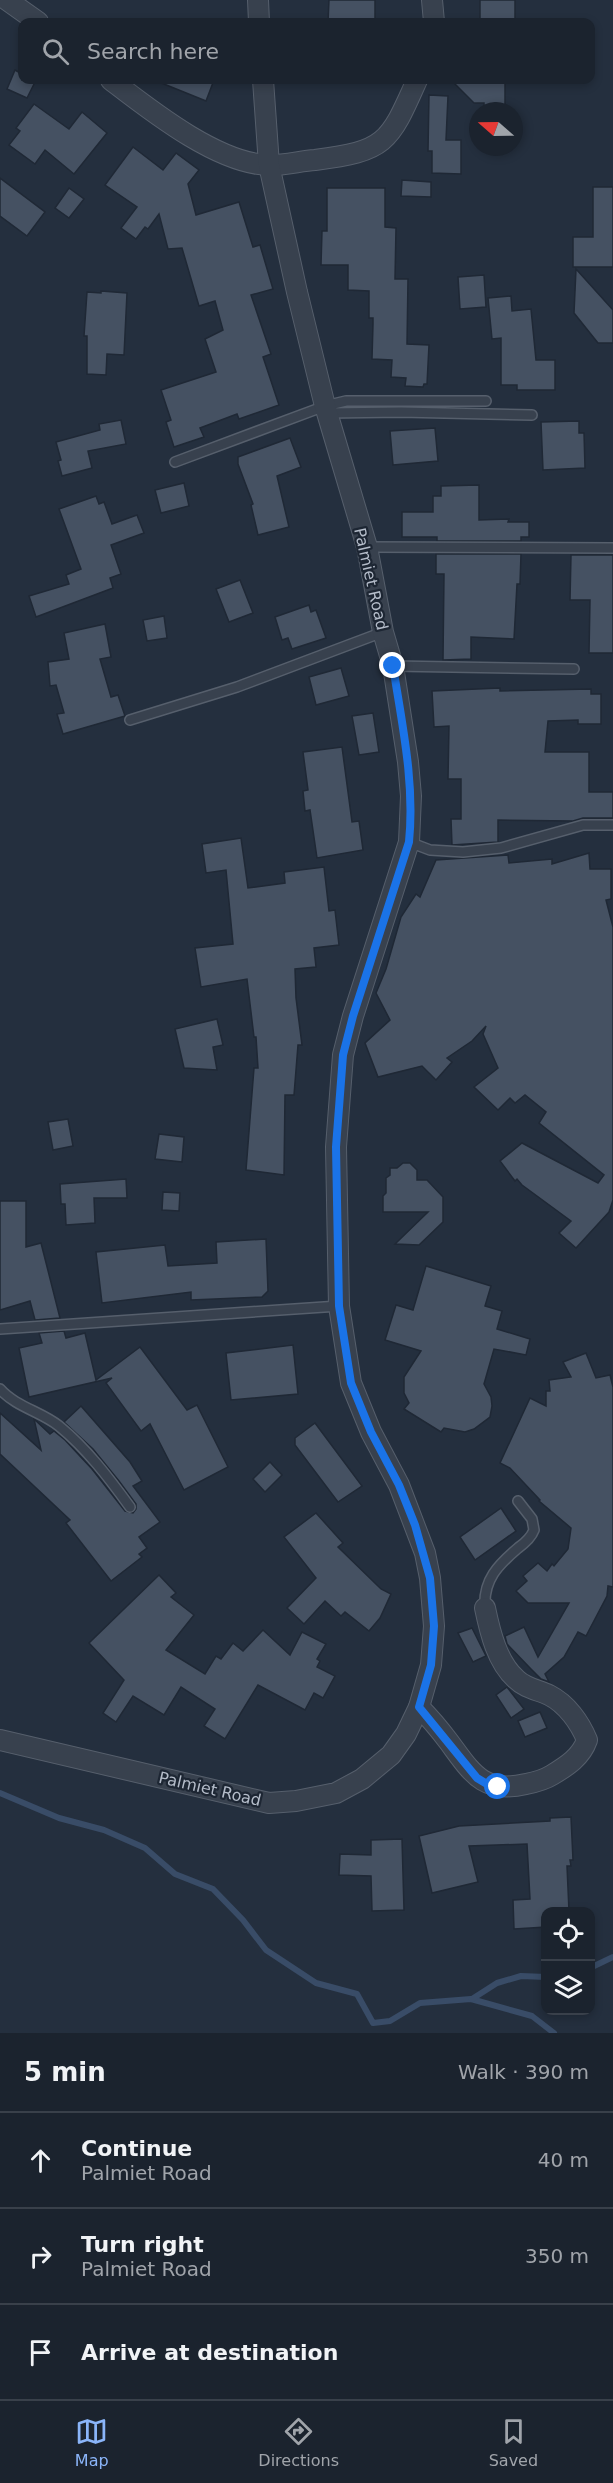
<!DOCTYPE html>
<meta charset="utf-8">
<style>
body{margin:0;font-family:"DejaVu Sans",sans-serif;background:#282f3a;color:#f1f3f6}
.controls{position:absolute;right:18px;bottom:18px;display:grid;overflow:hidden;border-radius:12px;box-shadow:0 3px 9px #0003}
.controls button{width:54px;height:54px;display:grid;place-items:center;padding:0;border:0;border-bottom:2px solid #39404a;background:#1b232e;color:#f1f3f6;font:30px sans-serif}
.compass{position:absolute;left:469px;top:102px;width:54px;height:54px;border-radius:50%;background:#1b232e;box-shadow:0 3px 9px #0003;rotate:290deg}
.stop{position:absolute;width:18px;height:18px;margin:-14px;border:4px solid #1a73e8;border-radius:50%;background:#fff}
.stop.end{background:#1a73e8;border-color:#fff;box-shadow:0 2px 6px #0008}
.list{margin:0;padding:0;list-style:none}
h2{display:flex;justify-content:space-between;align-items:center;height:78px;margin:0;padding:0 24px;font-size:26px}
h2 small{font-size:20px;font-weight:400;color:#a0a4aa}
.list li{display:grid;grid-template-columns:39px 1fr auto;gap:18px;align-items:center;box-sizing:border-box;height:96px;padding:0 24px;border-top:2px solid #39404a}
.list b{display:block;font-size:22px;white-space:nowrap}
.list p{margin:0;font-size:20px;white-space:nowrap;color:#a0a4aa}
.list em{font-size:20px;font-style:normal;color:#a0a4aa}
.icon{flex:none;width:33px;height:33px;fill:none;stroke:currentColor;stroke-width:2;stroke-linecap:round;stroke-linejoin:round}
.map{position:relative;flex:none;width:613px;height:2033px;overflow:hidden}
.search{position:absolute;background:#1b232e;box-shadow:0 3px 9px #0003;left:18px;right:18px;top:18px;height:66px;display:flex;align-items:center;gap:15px;box-sizing:border-box;padding:0 21px;border-radius:12px;color:#a0a4aa;font-size:22px}
.sheet{height:366px;background:#1b232e}
nav{display:flex;justify-content:space-around;align-items:center;box-sizing:border-box;height:84px;border-top:2px solid #39404a;background:#1b232e;font-size:16px;color:#a0a4aa}
nav a{display:grid;justify-items:center;gap:3px}
nav .on{color:#8ab4f8}
.map>svg:first-child{display:block}
.lines{fill:none;stroke-linecap:round;stroke-linejoin:round}
.stream{stroke:#394c67;stroke-width:6}
.building{fill:#455162;stroke:#1f2835;stroke-width:1.5}
.lane-casing{stroke:#565f6c;stroke-width:12}
.street-casing{stroke:#565f6c;stroke-width:22}
.lane{stroke:#38414e;stroke-width:9}
.street{stroke:#38414e;stroke-width:20}
.route{stroke:#1a73e8;stroke-width:8}
.labels{text-anchor:middle;dominant-baseline:central;stroke-width:4.5;stroke-linejoin:round;paint-order:stroke}
.street-label{font-size:16px;fill:#b4bcc9;stroke:#1d2633}
</style>
<div class="map">
<svg width="613" height="2033" viewBox="0 0 613 2033">
<rect width="100%" height="100%" fill="#242f3e"/>
<g class="lines">
<g class="stream">
<polyline points="0,1793 59,1818 104,1830 145,1848 175,1874 213,1889 243,1920 266,1950 316,1983 357,1994 373,2023 390,2021 420,2003 471,1999 532,2016 554,2033"/>
<polyline points="590,1968 613,1957"/>
<polyline points="472,1999 497,1983 521,1976 546,1977"/>
</g>
</g>
<g class="building">
<polygon points="329,0 375,0 375,22 328,22"/>
<rect x="480" y="0" width="35" height="22"/>
<polygon points="15,70 22,74 22,80 36,80 27,98 7,89"/>
<polygon points="154,80 214,80 206,101"/>
<polygon points="451,80 505,80 505,111 484,111 484,103 474,103"/>
<polygon points="429,95 448,96 446,140 461,140 461,174 432,173 432,151 428,151"/>
<polygon points="34,104 69,129 82,112 107,133 74,174 45,150 35,164 9,145 20,131 16,128"/>
<polygon points="133,147 163,170 176,153 199,170 188,184 196,215 239,202 253,247 260,245 273,289 251,295 271,354 263,357 279,405 239,419 237,414 200,428 204,437 174,447 166,422 171,420 161,390 216,372 205,339 223,330 215,301 199,306 182,248 168,249 159,214 148,229 145,227 136,239 121,228 137,207 105,185"/>
<polygon points="0,178 45,212 27,236 0,216"/>
<polygon points="402,180 431,182 431,197 401,196"/>
<polygon points="593,187 613,187 613,267 573,267 573,237 593,237"/>
<polygon points="69,188 84,199 69,218 55,208"/>
<polygon points="327,188 385,188 385,227 396,228 395,279 408,279 407,344 429,345 427,384 424,384 423,387 405,386 406,378 391,377 392,360 372,359 373,324 373,318 369,318 369,291 348,290 348,265 321,265 322,231 327,231"/>
<polygon points="576,269 613,310 613,343 598,343 574,313"/>
<polygon points="484,275 486,307 460,309 458,277"/>
<polygon points="101,291 127,293 124,355 107,354 106,375 87,374 87,336 84,336 87,292 101,293"/>
<polygon points="511,296 512,311 531,309 536,360 555,360 555,390 517,390 517,385 501,385 501,338 492,339 488,298"/>
<polygon points="121,420 126,444 88,451 92,468 62,476 58,461 61,460 56,442 100,430 99,424"/>
<polygon points="579,421 579,433 584,433 585,468 543,470 541,422"/>
<polygon points="435,428 438,461 393,465 390,431"/>
<polygon points="290,438 301,467 277,476 289,527 258,535 251,505 253,504 238,464 238,457"/>
<polygon points="184,483 189,506 161,513 155,490"/>
<polygon points="479,485 479,520 509,519 508,522 529,522 529,537 521,537 521,541 437,541 437,537 402,537 402,512 433,512 433,496 441,496 441,486"/>
<polygon points="96,496 99,504 104,502 112,524 137,515 144,533 111,545 121,574 110,578 113,588 36,617 29,596 69,584 66,575 81,569 59,509"/>
<polygon points="436,554 521,554 520,584 517,584 514,639 471,637 471,659 443,660 444,574 436,574"/>
<polygon points="571,555 613,555 613,653 589,653 590,600 570,600"/>
<polygon points="240,580 253,613 229,622 216,589"/>
<polygon points="309,605 311,612 316,610 326,638 292,649 288,638 282,640 275,617"/>
<polygon points="164,616 167,638 147,641 143,620"/>
<polygon points="105,624 111,657 100,659 111,697 118,695 125,716 63,734 57,714 64,713 56,685 50,686 48,662 69,659 64,633"/>
<polygon points="341,668 349,696 316,705 309,677"/>
<polygon points="500,688 500,691 591,689 591,694 601,694 601,724 578,724 578,720 548,721 545,752 589,752 589,792 613,792 613,818 583,818 573,821 498,820 498,842 452,845 451,819 461,819 461,779 448,779 449,726 434,727 432,691"/>
<polygon points="373,713 379,752 359,755 352,716"/>
<polygon points="342,747 352,822 359,821 363,850 317,858 310,810 305,811 303,791 308,790 303,752"/>
<polygon points="241,838 248,888 285,883 284,872 324,867 329,911 335,910 339,945 314,948 316,967 295,969 296,998 302,1045 298,1045 294,1095 285,1095 284,1175 246,1170 254,1068 258,1068 256,1037 254,1037 247,979 201,987 195,948 233,944 226,870 206,873 202,844"/>
<polygon points="589,853 590,869 611,869 611,899 606,900 613,927 613,1200 609,1212 576,1248 559,1233 571,1221 522,1185 517,1179 515,1181 500,1161 522,1143 598,1183 604,1175 539,1123 546,1112 525,1095 515,1103 510,1098 498,1110 474,1087 498,1068 483,1034 486,1026 472,1041 447,1058 452,1062 436,1080 422,1066 378,1077 365,1043 390,1020 376,993 386,969 401,917 416,894 420,897 436,860 508,855 509,863 552,859 552,864"/>
<polygon points="217,1019 223,1045 213,1047 217,1070 184,1068 175,1029"/>
<polygon points="68,1119 73,1146 53,1150 48,1122"/>
<polygon points="159,1134 184,1137 182,1162 155,1159"/>
<polygon points="403,1163 410,1163 417,1170 417,1180 427,1180 443,1197 443,1222 419,1245 395,1244 428,1212 383,1212 383,1196 386,1193 386,1178 390,1175 390,1168 397,1168"/>
<polygon points="126,1179 127,1198 94,1198 95,1223 66,1225 65,1204 61,1204 60,1184"/>
<polygon points="163,1192 180,1193 179,1211 162,1210"/>
<polygon points="0,1201 26,1201 26,1247 41,1243 60,1318 35,1320 30,1301 0,1310"/>
<polygon points="266,1239 268,1291 262,1297 191,1300 191,1292 102,1303 96,1252 165,1245 168,1266 217,1263 216,1242"/>
<polygon points="426,1266 491,1286 485,1306 502,1311 497,1329 530,1339 526,1355 494,1349 484,1384 491,1397 492,1406 490,1417 474,1429 465,1432 444,1428 441,1432 404,1409 409,1403 404,1393 404,1377 421,1351 385,1340 396,1305 413,1310"/>
<polygon points="64,1331 66,1338 85,1333 96,1380 140,1347 187,1410 197,1405 228,1467 184,1490 150,1424 141,1431 106,1383 112,1378 29,1397 19,1348 42,1343 39,1333"/>
<polygon points="293,1345 298,1394 231,1400 226,1353"/>
<polygon points="586,1353 596,1378 610,1375 613,1387 613,1587 608,1586 607,1596 586,1636 578,1632 564,1657 545,1674 549,1682 541,1679 531,1669 507,1644 505,1636 524,1627 538,1657 569,1603 528,1603 516,1591 527,1581 523,1576 538,1563 547,1571 552,1564 554,1566 568,1549 571,1528 539,1501 540,1500 510,1468 500,1463 530,1398 546,1406 546,1391 550,1391 549,1380 571,1377 563,1362"/>
<polygon points="81,1406 130,1462 142,1481 133,1486 160,1522 139,1537 147,1548 139,1554 142,1557 111,1581 66,1523 70,1520 0,1454 0,1413 41,1450 34,1419 50,1434 54,1431 65,1440 92,1469 125,1511 133,1513 136,1509 136,1504 119,1481 93,1449 64,1422"/>
<polygon points="315,1423 362,1486 338,1502 295,1445 295,1438"/>
<polygon points="270,1462 282,1475 265,1492 253,1479"/>
<polygon points="501,1508 516,1531 475,1560 460,1537"/>
<polygon points="316,1513 343,1543 338,1547 381,1589 391,1594 380,1618 369,1631 345,1612 341,1616 325,1601 304,1624 287,1608 316,1578 284,1537"/>
<polygon points="159,1575 176,1593 171,1597 194,1615 166,1650 205,1674 216,1656 221,1659 233,1643 243,1651 263,1630 290,1655 302,1632 326,1644 317,1659 320,1661 317,1667 335,1676 323,1698 314,1693 305,1710 258,1685 225,1739 204,1726 215,1709 181,1687 164,1715 133,1696 116,1722 103,1713 124,1680 89,1643"/>
<polygon points="472,1628 486,1656 473,1662 458,1633"/>
<polygon points="507,1687 524,1709 511,1718 496,1695"/>
<polygon points="540,1712 547,1728 525,1737 518,1721"/>
<polygon points="571,1817 573,1860 570,1860 571,1866 567,1866 569,1911 546,1911 546,1927 514,1929 513,1900 530,1899 527,1844 469,1846 478,1882 432,1893 419,1836 459,1826 550,1821 550,1818"/>
<polygon points="402,1839 404,1910 372,1911 371,1876 339,1875 340,1854 371,1855 371,1840"/>
</g>
<g class="lines">
<g class="lane-casing">
<g id="lane">
<polyline points="328,413 401,412 532,415"/>
<polyline points="175,462 325,406 346,401 486,401"/>
<polyline points="367,547 613,548"/>
<polyline points="393,666 574,669"/>
<polyline points="130,720 237,687 383,632"/>
<polyline points="409,842 430,850 463,852 501,848 583,825 613,825"/>
<polyline points="0,1329 339,1306"/>
<path d="M 0,1389 C 16,1407 42,1412 59,1426 C 87,1449 109,1478 130,1507"/>
<path d="M 485,1608 C 483,1580 498,1565 518,1548 C 525,1543 531,1538 534,1530 L 532,1519 L 518,1501"/>
</g>
</g>
<g class="street-casing">
<g id="street">
<polyline points="7,0 38,22"/>
<polyline points="258,0 259,22"/>
<polyline points="432,0 434,22"/>
<path d="M 111,80 C 150,110 219,165 270,165 C 285,165 301,161 315,160 C 386,151 389,143 417,80"/>
<path d="M 419,1707 C 430,1718 440,1730 449,1742 C 472,1773 483,1794 526,1784 C 536,1782 544,1780 552,1775 C 567,1766 581,1757 587,1740 C 580,1723 567,1704 549,1695 C 538,1690 525,1688 516,1679 C 497,1662 490,1632 485,1608"/>
<polyline points="0,1740 269,1803 296,1801 336,1793 362,1779 391,1755 406,1734 419,1707 431,1665 434,1626 430,1578 425,1553 399,1485 371,1432 351,1383 339,1306 336,1147 343,1055 353,1016 409,842 411,796 408,762 393,666 383,632 367,547 325,406 297,292 269,165 263,80"/>
</g>
</g>
<use href="#lane" class="lane"/>
<use href="#street" class="street"/>
</g>
<g class="lines">
<path class="route" d="M 393,666 C 402,724 415,783 409,842 L 353,1016 L 343,1055 L 336,1147 L 339,1306 L 351,1383 L 371,1432 L 399,1485 L 415,1525 L 430,1578 L 434,1626 L 431,1665 L 419,1707 L 477,1778 L 487,1784 L 498,1787"/>
</g>
<g class="labels">
<g class="street-label">
<text transform="translate(371 579) rotate(77)">Palmiet Road</text>
<text transform="translate(210 1789) rotate(13)">Palmiet Road</text>
</g>
</g>
</svg>
<div class="controls">
<button><svg class="icon" aria-label="locate" viewBox="0 0 24 24"><circle cx="12" cy="12" r="6"/><path d="M12 2v4M12 18v4M2 12h4M18 12h4"/></svg></button>
<button><svg class="icon" aria-label="layers" viewBox="0 0 24 24"><path d="M12 4l9 5-9 5-9-5zM3 14l9 5 9-5"/></svg></button>
</div>
<svg class="compass" viewBox="-18 -18 36 36"><path d="M0-13l5 13h-10z" fill="#e53935"/><path d="M0 13l5-13h-10z" fill="#a0a4aa"/></svg>
<div class="stop" style="left:498px;top:1787px"></div>
<div class="stop end" style="left:393px;top:666px"></div>
<div class="search"><svg class="icon" aria-label="search" viewBox="0 0 24 24"><circle cx="10" cy="10" r="6"/><path d="M15 15l6 6"/></svg>Search here</div>
</div>
<section class="sheet">
<h2>5 min<small>Walk · 390 m</small></h2>
<ul class="list">
<li><svg class="icon" aria-label="ahead" viewBox="0 0 24 24"><path d="M12 20V5M6 11l6-6 6 6"/></svg><div><b>Continue</b><p>Palmiet Road</p></div><em>40 m</em></li>
<li><svg class="icon" aria-label="right" viewBox="0 0 24 24"><path d="M7 20v-9h11M14 6l5 5-5 5"/></svg><div><b>Turn right</b><p>Palmiet Road</p></div><em>350 m</em></li>
<li><svg class="icon" aria-label="arrive" viewBox="0 0 24 24"><path d="M6 21V4h12l-3 4 3 4H6"/></svg><div><b>Arrive at destination</b></div></li>
</ul>
</section>
<nav>
<a class="on"><svg class="icon" aria-label="map" viewBox="0 0 24 24"><path d="M3 6l6-2 6 2 6-2v14l-6 2-6-2-6 2zM9 4v14M15 6v14"/></svg>Map</a>
<a><svg class="icon" aria-label="directions" viewBox="0 0 24 24"><path d="M12 3l9 9-9 9-9-9zM9 14v-3h6M13 9l2 2-2 2"/></svg>Directions</a>
<a><svg class="icon" aria-label="saved" viewBox="0 0 24 24"><path d="M7 4h10v16l-5-4-5 4z"/></svg>Saved</a>
</nav>
